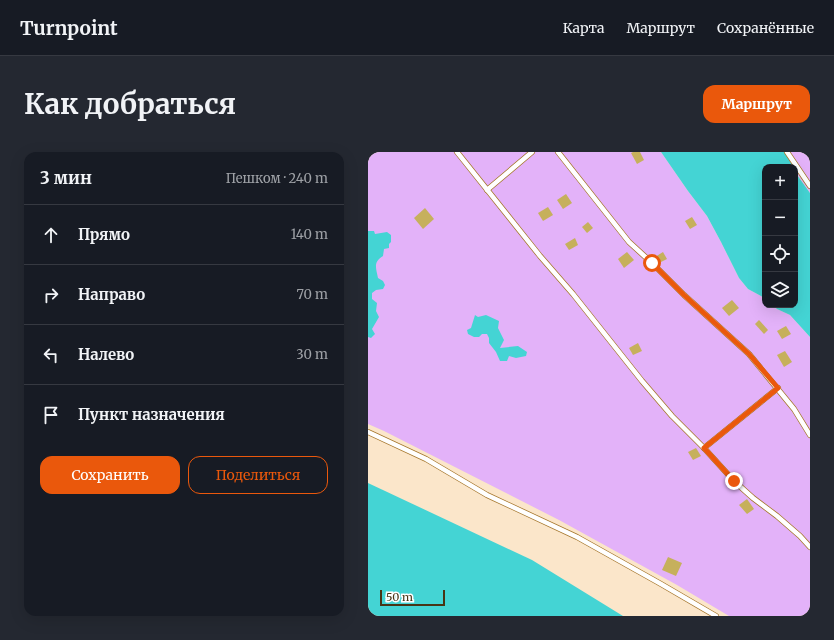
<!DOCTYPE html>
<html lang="ru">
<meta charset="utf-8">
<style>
body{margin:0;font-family:Merriweather,serif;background:#242831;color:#f1f3f6}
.controls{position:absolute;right:12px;top:12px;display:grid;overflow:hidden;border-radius:8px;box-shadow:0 4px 16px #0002}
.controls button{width:36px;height:36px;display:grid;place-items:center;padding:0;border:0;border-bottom:1px solid #363941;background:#171b24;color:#f1f3f6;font:20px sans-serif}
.scale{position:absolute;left:12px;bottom:10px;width:65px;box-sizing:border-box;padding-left:4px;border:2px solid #483415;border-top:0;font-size:11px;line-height:14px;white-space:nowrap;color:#483415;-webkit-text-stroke:3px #fff;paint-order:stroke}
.stop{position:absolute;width:12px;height:12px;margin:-9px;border:3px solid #ea580c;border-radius:50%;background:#fff}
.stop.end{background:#ea580c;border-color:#fff;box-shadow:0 1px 4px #0008}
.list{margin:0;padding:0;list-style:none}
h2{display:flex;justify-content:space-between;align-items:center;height:52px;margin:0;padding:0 16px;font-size:17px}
h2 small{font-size:13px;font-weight:400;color:#9ea1a6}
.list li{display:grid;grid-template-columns:26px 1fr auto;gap:12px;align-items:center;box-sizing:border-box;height:60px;padding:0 16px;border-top:1px solid #363941}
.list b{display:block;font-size:15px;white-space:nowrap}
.list em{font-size:13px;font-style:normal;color:#9ea1a6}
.actions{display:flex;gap:8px;padding:12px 16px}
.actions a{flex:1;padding:9px 0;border:1px solid #ea580c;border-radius:12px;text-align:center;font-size:14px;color:#ea580c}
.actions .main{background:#ea580c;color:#fff}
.icon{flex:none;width:22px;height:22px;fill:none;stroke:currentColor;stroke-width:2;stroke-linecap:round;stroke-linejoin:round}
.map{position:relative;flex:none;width:442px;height:464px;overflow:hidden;border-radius:12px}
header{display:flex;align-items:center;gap:24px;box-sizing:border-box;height:56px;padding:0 20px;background:#171b24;border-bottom:1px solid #363941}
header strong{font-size:19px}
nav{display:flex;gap:22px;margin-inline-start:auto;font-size:14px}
.intro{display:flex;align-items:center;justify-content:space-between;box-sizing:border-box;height:96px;padding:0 24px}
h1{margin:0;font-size:28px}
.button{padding:10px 18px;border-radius:12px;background:#ea580c;color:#fff;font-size:14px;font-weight:700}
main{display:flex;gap:24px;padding:0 24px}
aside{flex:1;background:#171b24;border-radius:12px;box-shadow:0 4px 16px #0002}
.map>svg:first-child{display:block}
.green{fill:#e3b2f9}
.water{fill:#44d4d4}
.building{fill:#c6b05c}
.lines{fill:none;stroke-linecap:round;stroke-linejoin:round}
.lane-casing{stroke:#a5762b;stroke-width:6}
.lane{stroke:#fff;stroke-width:4.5}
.route{stroke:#ea580c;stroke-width:5}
</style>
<header>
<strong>Turnpoint</strong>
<nav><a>Карта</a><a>Маршрут</a><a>Сохранённые</a></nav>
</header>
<div class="intro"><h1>Как добраться</h1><a class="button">Маршрут</a></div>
<main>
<aside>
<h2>3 мин<small>Пешком · 240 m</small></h2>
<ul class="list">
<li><svg class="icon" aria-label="ahead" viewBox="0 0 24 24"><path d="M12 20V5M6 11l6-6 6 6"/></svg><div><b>Прямо</b></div><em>140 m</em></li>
<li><svg class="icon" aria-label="right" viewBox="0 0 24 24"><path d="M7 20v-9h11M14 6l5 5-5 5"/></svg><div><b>Направо</b></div><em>70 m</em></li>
<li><svg class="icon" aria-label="left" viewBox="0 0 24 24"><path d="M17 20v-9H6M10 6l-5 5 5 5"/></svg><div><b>Налево</b></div><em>30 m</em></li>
<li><svg class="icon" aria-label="arrive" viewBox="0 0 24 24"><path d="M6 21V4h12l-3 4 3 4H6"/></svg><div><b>Пункт назначения</b></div></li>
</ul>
<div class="actions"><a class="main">Сохранить</a><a>Поделиться</a></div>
</aside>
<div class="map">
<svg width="442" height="464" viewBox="0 0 442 464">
<rect width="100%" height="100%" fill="#fbe6ca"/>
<g class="green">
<polygon points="0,0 293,0 320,39 339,64 353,90 371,126 380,137 393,144 397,147 397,153 404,153 409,157 422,163 442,185 442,464 361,464 309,433 191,368 16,279 0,272"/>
<polygon points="417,0 442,0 442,41 428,21 427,15 425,15"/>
</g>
<g class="water">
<polygon points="293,0 417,0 425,15 397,15 397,147 393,144 380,137 371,126 353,90 339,64 320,39"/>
<polygon points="427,20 442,41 442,185 422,163 409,157 404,153 427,153"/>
<path d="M 0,79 L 6,79 L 7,82 L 19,80 L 23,83 L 23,90 L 21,92 L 21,96 L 16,97 L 15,104 C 5,110 8,116 10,126 L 15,129 L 17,133 L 15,137 L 8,138 L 4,141 L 4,147 L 9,151 L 8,159 L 11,165 L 4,177 L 7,182 L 3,186 L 0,185 Z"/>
<polygon points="107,163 110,165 118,163 131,169 130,176 136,188 132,196 150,194 159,200 158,204 148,206 141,204 139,209 132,209 128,200 121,191 121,186 119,182 114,182 111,185 106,185 100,182 99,178 103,176"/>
<polygon points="0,331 164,408 255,464 0,464"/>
</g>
<g class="building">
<polygon points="265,0 272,0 276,8 269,12 263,1"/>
<polygon points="198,42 204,51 195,57 189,48"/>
<polygon points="180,55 185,63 175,69 170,61"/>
<polygon points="57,56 66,67 55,77 46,66"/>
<polygon points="324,65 329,73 322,77 317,69"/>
<polygon points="220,70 225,76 219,81 214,75"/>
<polygon points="207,86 210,93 201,98 197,92"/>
<polygon points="259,100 266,108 256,116 250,107"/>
<polygon points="295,100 299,107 291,111 287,105"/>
<polygon points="364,148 371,156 361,164 354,156"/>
<polygon points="391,168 400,178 396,182 387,172"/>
<polygon points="418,174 423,182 414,187 409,179"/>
<polygon points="270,191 274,199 265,203 261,196"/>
<polygon points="417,199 424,210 416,215 409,203"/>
<polygon points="328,296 333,304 325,308 320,300"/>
<polygon points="379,347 386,357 379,362 371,353"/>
<polygon points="300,405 314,411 308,424 294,418"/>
</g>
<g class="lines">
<g class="lane-casing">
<g id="lane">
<polyline points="89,0 172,104 205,142 274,229 304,264 336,296 366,329 385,346 409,364 432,384 442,395"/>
<polyline points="190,0 261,90 284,111 316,143 381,202 426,257 442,283"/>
<polyline points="419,0 442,34"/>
<polyline points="119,38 164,0"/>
<polyline points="0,280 58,307 119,343 209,385 293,432 348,464"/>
<polyline points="336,296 410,236"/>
</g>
</g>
<use href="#lane" class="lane"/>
</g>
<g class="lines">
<polyline class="route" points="284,111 316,143 381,202 410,236 336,296 366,329"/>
</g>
</svg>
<div class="controls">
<button>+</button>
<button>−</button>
<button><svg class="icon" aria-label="locate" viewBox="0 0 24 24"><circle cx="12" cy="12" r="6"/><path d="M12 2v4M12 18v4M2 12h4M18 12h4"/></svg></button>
<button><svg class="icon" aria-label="layers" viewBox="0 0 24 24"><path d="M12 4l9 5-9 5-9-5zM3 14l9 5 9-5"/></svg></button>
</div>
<div class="scale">50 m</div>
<div class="stop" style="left:284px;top:111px"></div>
<div class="stop end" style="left:366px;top:329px"></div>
</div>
</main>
